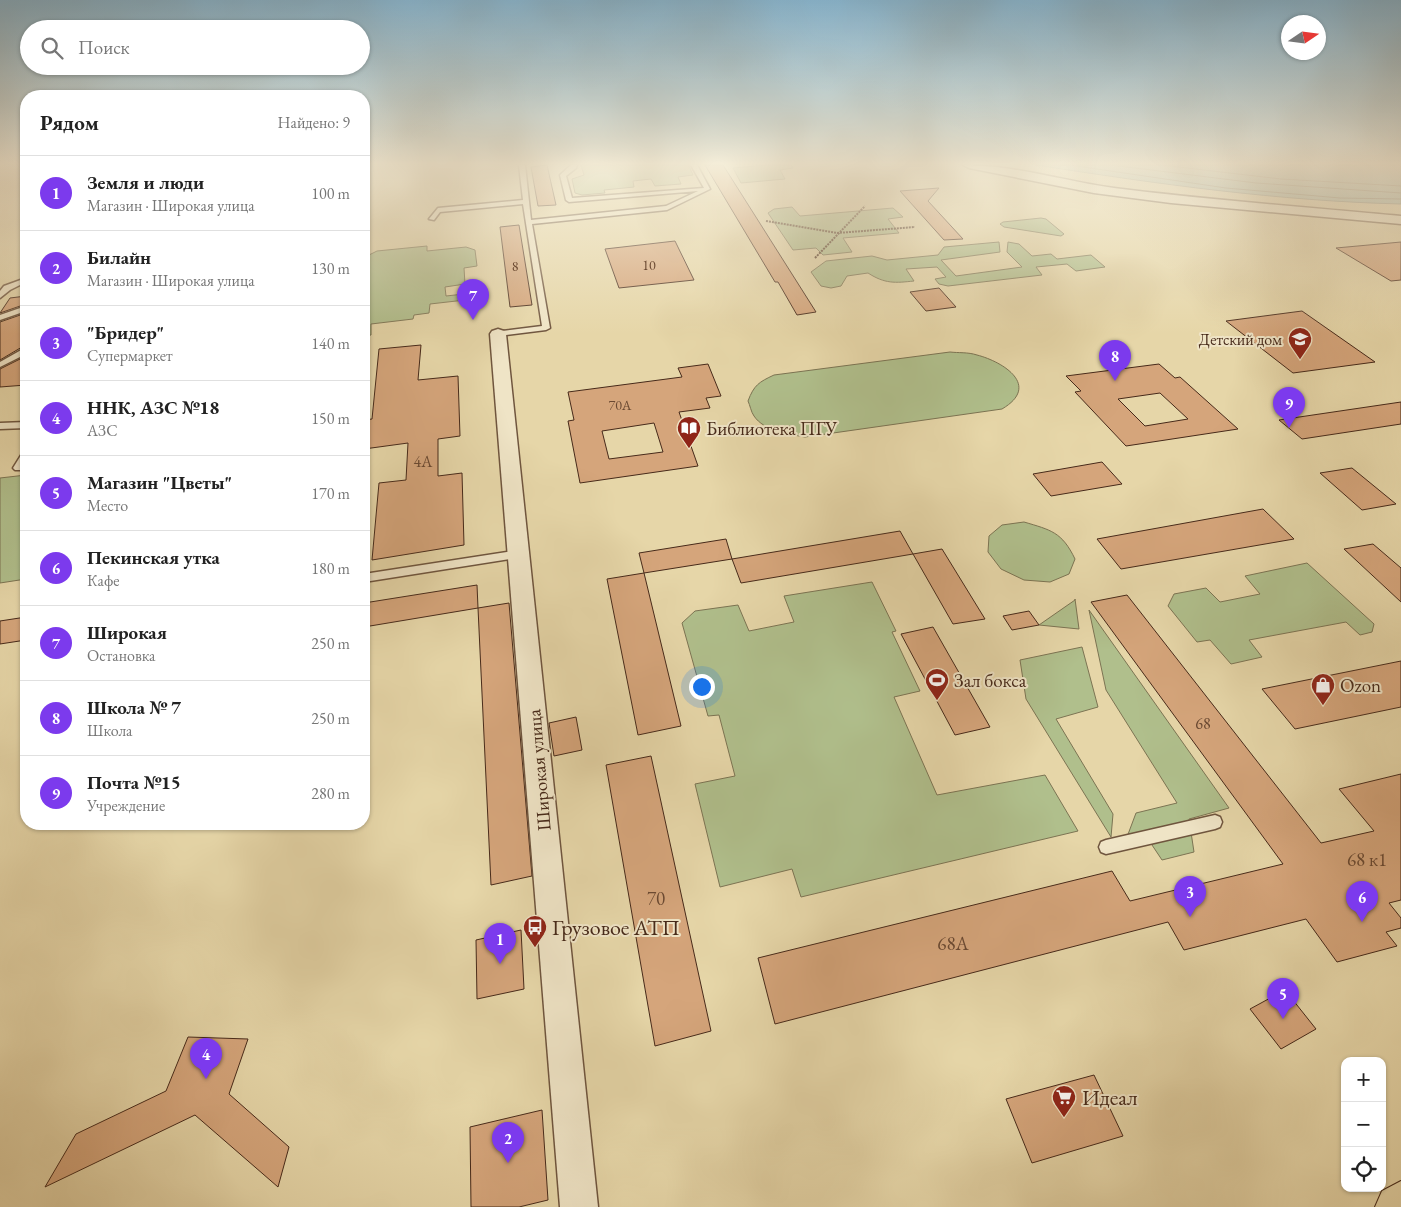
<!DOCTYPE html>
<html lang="ru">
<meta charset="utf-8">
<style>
body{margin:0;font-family:"EB Garamond",serif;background:#f2f2f2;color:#222}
.controls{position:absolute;right:15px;bottom:15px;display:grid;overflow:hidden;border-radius:10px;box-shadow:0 1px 4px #0004}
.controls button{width:45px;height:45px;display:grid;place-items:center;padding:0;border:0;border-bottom:1px solid #e0e0e0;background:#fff;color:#222;font:25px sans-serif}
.compass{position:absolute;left:1281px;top:15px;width:45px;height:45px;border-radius:50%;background:#fff;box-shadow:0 1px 4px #0004;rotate:77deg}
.you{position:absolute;left:701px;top:686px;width:18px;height:18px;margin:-12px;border:4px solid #fff;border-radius:50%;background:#1a73e8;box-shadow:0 0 0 8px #1a73e833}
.badge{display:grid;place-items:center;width:32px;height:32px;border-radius:50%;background:#7c3aed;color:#fff;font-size:16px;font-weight:700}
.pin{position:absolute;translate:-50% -41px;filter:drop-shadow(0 1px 2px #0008)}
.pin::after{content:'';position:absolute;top:26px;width:18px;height:15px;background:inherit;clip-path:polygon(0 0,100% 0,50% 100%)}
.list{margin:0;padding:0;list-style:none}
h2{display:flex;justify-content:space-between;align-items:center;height:65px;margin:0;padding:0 20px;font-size:21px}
h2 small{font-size:16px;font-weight:400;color:#767676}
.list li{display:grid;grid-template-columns:32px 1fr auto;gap:15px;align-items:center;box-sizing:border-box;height:75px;padding:0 20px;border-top:1px solid #e0e0e0}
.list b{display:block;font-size:19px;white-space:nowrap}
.list p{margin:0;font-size:16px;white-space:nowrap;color:#767676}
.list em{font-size:16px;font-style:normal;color:#767676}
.icon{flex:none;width:28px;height:28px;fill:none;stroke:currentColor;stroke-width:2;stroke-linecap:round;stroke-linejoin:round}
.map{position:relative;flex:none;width:1401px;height:1207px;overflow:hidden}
.search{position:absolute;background:#fff;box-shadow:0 1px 4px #0004;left:20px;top:20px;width:350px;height:55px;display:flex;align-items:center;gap:12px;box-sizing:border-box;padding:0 18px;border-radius:28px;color:#767676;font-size:19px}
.panel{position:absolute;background:#fff;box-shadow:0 1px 4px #0004;left:20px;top:90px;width:350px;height:740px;border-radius:20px}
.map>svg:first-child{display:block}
.green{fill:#b0bf8c;stroke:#7c7453}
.water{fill:#97b8ae;stroke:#777f73}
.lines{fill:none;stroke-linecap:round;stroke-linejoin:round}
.shore{stroke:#6f7164;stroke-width:1}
.building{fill:#d5a57b;stroke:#472a1a;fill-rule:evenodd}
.lane-casing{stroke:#6f553e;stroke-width:3}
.street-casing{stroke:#6f553e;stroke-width:3}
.primary-casing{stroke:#472a1a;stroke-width:2}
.path{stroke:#472a1a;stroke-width:2;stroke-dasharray:2 1;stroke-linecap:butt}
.lane{fill:#efe4c6;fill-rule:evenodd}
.street{fill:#efe4c6;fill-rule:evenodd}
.primary{fill:#e6d6a8;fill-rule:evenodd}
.labels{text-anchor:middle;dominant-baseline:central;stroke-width:4;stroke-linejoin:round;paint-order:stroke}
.far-number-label{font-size:14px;fill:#6a4932}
.far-poi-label{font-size:16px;fill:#472a1a;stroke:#efe4c6;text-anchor:end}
.number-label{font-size:16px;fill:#6a4932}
.poi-label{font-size:19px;fill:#472a1a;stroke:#efe4c6;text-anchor:start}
.street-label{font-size:19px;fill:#472a1a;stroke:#efe4c6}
.near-number-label{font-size:19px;fill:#6a4932}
.near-poi-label{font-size:22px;fill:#472a1a;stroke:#efe4c6;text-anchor:start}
</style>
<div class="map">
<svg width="1401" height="1207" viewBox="0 0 1401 1207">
<rect width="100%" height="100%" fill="#e6d6a8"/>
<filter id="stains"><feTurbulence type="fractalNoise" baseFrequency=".004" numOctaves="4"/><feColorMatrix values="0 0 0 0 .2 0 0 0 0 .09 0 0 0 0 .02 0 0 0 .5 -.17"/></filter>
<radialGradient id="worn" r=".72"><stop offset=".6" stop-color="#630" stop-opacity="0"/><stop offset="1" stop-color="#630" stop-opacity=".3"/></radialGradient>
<g class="green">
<polygon points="581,165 679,165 689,166 693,175 678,177 681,184 655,186 651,179 633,181 634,187 604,190 605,193 582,195 575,193 572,179 584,175"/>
<polygon points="767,165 791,165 793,168 780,170 785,179 741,183 733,168"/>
<polygon points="792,207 800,216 893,208 903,217 888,219 899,233 843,238 852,252 823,255 816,248 793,250 768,213 774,209"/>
<polygon points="1041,218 1046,219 1064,234 1061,236 1004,227 1000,224 1003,222"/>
<path d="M 999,242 L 1000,252 L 941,260 L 956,276 L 1022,267 L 1007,252 L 1008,242 L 1019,244 L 1032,256 L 1051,254 L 1057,259 L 1091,255 L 1105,267 L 1076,271 L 1067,264 L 1036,267 L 1042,275 L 948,286 L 939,284 L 935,279 L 946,277 L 937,267 L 906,269 L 914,281 C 895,283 885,284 868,273 L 847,276 L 841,286 L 831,288 L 821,286 L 811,272 L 826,261 L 872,256 L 887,260 L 938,255 L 944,247 Z"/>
<polygon points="427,246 427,251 466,247 475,250 477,266 464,268 465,284 445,287 446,296 464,294 465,300 430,304 429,313 414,315 413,319 371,324 371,335 364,336 364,278 367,256 377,251"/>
<path d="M 950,352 C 958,353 968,352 977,355 C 1004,362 1041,386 1002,409 L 805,437 C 788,434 764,431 754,416 C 751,412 750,405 748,401 C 754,385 759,382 774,375 Z"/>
<polygon points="26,475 26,579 0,583 0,478"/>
<path d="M 1024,522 C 1051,530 1062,532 1075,559 L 1069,574 L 1050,582 L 1024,580 L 1001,569 L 988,552 L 989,536 L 1002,525 Z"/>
<polygon points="1307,563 1374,624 1372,632 1360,635 1346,622 1249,640 1262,657 1231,664 1210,640 1197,642 1168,606 1174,594 1206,588 1220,602 1260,594 1245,576"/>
<polygon points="872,582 896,631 892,632 920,691 894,697 937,795 1045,775 1078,831 801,897 792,869 720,887 695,784 735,776 719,715 708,716 682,623 695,611 738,605 749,631 794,622 784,596"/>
<polygon points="1075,599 1079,629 1039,625 1075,600"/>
<polygon points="1089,610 1229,808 1189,819 1194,852 1162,860 1144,833 1127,837 1136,813 1177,803 1106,690"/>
<polygon points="1082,647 1098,707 1056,719 1113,814 1111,837 1026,699 1020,660"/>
</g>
<path class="water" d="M 1036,165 L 1401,165 L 1401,204 C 1278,201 1158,184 1036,165 Z"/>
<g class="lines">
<g class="shore">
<polyline points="1070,165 1226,188 1340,198 1401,199"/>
<polyline points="1111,165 1256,183 1401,193"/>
<polyline points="1161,165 1281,179 1401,186"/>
</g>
</g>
<g class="building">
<polygon points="547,165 556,205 538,206 531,167"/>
<polygon points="705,165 723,165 816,312 797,315 778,282 775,282"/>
<polygon points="939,188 928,201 963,239 944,240 900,191"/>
<polygon points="519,225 532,305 510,307 500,227"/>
<polygon points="675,241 694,280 619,288 605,249"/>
<polygon points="1401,242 1401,280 1391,281 1336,248"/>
<polygon points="939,288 956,307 926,311 910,292"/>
<polygon points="26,296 26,304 0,313 10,298"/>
<polygon points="1302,311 1375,362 1293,373 1226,321"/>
<polygon points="26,313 26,347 22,347 0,360 0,322"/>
<polygon points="421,345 418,380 458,376 460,436 438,439 438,476 462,473 464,545 372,560 379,483 406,480 408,443 364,449 364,420 372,419 379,349"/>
<polygon points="26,356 26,385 0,387 0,369"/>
<path d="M 708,364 L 721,396 L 706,398 L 710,408 L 679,412 L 698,466 L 580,483 L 568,421 L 574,420 L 568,392 L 682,377 L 678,368 ZM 654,423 L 663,452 L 609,459 L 602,431 Z"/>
<path d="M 1159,364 L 1175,378 L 1180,377 L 1238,429 L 1126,446 L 1075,392 L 1081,391 L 1066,376 ZM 1160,393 L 1188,419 L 1145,426 L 1118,399 Z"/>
<polygon points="1401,402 1401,424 1302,439 1279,420"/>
<polygon points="1102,462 1122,484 1051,496 1033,474"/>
<polygon points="1352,468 1396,504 1362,510 1320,473"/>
<polygon points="1263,509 1294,539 1121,569 1097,539"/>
<polygon points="900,531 913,554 741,583 732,559"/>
<polygon points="726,539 732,559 644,573 639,553"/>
<polygon points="1373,544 1401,568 1401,602 1344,549"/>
<polygon points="942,549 985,619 953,624 913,554"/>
<polygon points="644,573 681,726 638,735 607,579"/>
<polygon points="477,585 478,608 364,627 364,603"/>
<polygon points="1127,595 1321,843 1374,831 1339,789 1401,774 1401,900 1389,903 1401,918 1401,928 1386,932 1397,946 1337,962 1306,919 1184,950 1168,922 775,1024 758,958 1112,871 1130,901 1283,864 1091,602"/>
<polygon points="509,603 532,876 491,885 478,608"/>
<polygon points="1029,611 1039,625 1012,630 1003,616"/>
<polygon points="26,617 26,640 0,644 0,621"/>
<polygon points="933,627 990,727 955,735 901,634"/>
<polygon points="1401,661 1401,707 1295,729 1262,689"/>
<polygon points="576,717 582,750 554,756 549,723"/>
<polygon points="651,756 711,1031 655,1046 606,765"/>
<polygon points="521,930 524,989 477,999 476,940"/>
<polygon points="1285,990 1316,1029 1281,1049 1250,1009"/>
<polygon points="188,1037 248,1039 229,1094 289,1147 278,1187 195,1115 45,1187 76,1134 166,1091"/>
<polygon points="1094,1075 1123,1136 1032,1163 1006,1099"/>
<polygon points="542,1110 548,1200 519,1207 471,1207 470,1127"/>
</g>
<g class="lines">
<g class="lane-casing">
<g id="lane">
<polygon points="519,165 525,165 531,220 666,206 698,191 569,202 566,200 560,175 571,165 577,165 576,168 566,176 572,198 704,188 691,165 697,165 710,189 667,210 532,224 550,328 546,330 498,336 495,336 495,332 542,326 523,204 440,212 434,220 429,219 438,208 523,200"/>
<polygon points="26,278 26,282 10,290 0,298 0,291 4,286"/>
<polygon points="26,306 26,311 0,320 0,315"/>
<polygon points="23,349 26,349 26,354 0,367 0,362"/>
<polygon points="26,422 26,428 0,429 0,423"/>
<polygon points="26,451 26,470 15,470 13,468 23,452"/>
<polygon points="519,550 524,554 523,557 364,582 364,574"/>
<polygon points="1215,815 1220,817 1222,822 1220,827 1215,829 1106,854 1101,852 1099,847 1101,842 1106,840"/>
</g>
</g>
<g class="street-casing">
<g id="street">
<path d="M 963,165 C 1014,165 1063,181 1114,188 C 1209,200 1305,207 1401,216 L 1401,224 L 1171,203 L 1094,193 L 969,168 Z"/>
<polygon points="498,329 504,331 506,334 598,1207 560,1207 490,334 492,331"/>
</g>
</g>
<g class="primary-casing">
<polygon id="primary" points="1401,1181 1401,1207 1375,1207 1382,1191"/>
</g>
<g class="path">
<polyline points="766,221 837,233 915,227"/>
<polyline points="815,258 865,206"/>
</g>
<use href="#lane" class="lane"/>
<use href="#street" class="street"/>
<use href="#primary" class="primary"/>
</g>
<linearGradient id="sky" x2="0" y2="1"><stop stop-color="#87b6d1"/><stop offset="0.49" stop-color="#f4edd8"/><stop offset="1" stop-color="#f4edd8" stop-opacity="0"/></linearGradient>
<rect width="1401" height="334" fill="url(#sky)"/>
<defs>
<g id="school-pin" transform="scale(1.25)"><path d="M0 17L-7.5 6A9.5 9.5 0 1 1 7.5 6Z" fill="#8f2418" stroke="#efe4c6"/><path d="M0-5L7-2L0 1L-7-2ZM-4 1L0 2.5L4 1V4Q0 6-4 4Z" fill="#fff"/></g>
<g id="library-pin" transform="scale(1.25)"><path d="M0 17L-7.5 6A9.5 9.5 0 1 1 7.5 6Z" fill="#8f2418" stroke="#efe4c6"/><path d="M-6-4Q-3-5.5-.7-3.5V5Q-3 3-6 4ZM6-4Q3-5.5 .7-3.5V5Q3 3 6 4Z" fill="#fff"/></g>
<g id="stadium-pin" transform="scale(1.25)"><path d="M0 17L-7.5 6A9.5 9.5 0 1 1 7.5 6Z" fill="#8f2418" stroke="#efe4c6"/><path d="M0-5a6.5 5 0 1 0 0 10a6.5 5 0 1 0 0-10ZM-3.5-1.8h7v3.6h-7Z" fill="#fff"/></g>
<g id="shop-pin" transform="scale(1.25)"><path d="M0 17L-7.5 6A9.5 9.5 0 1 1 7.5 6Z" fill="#8f2418" stroke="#efe4c6"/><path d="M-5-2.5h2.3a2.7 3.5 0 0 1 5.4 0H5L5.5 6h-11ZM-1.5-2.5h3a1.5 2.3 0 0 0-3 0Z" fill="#fff"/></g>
<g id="bus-pin" transform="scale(1.25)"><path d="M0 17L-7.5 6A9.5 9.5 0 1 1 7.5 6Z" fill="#8f2418" stroke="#efe4c6"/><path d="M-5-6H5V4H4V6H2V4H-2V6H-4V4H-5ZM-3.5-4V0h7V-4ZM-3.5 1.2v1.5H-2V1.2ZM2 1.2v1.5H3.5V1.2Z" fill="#fff"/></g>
<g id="supermarket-pin" transform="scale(1.25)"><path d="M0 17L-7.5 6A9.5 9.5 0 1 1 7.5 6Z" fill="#8f2418" stroke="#efe4c6"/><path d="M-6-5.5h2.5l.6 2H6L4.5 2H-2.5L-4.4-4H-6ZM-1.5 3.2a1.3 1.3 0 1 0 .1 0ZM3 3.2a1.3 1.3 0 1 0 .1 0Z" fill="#fff"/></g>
</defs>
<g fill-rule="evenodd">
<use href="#school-pin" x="1300" y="339"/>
<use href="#library-pin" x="689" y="428"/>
<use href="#stadium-pin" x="937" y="680"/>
<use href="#shop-pin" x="1323" y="685"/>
<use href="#bus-pin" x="535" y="927"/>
<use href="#supermarket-pin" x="1064" y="1097"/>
</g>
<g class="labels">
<g class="far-number-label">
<text x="649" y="265">10</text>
<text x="515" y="266">8</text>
<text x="620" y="405">70А</text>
</g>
<g class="far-poi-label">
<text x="1282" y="339">Детский дом</text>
</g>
<g class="number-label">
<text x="423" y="461">4А</text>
<text x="1203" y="723">68</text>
</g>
<g class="poi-label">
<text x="706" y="428">Библиотека ПГУ</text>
<text x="954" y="680">Зал бокса</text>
<text x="1340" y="685">Ozon</text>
</g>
<g class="street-label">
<text transform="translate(539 770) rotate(-95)">Широкая улица</text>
</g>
<g class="near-number-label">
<text x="1367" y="859">68 к1</text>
<text x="656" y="898">70</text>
<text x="953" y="943">68А</text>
</g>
<g class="near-poi-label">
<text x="552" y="927">Грузовое АТП</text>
<text x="1082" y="1097">Идеал</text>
</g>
</g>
<rect width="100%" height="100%" filter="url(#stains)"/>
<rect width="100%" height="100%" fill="url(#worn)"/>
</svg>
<div class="controls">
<button>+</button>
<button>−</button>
<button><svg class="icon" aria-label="locate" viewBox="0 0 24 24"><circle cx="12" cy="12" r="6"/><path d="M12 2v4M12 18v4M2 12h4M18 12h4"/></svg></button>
</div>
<svg class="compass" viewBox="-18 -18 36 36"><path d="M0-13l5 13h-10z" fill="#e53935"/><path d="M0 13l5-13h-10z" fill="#767676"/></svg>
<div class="you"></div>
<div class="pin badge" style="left:500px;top:964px">1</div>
<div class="pin badge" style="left:508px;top:1163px">2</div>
<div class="pin badge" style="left:1190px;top:917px">3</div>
<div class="pin badge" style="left:206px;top:1079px">4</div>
<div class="pin badge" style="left:1283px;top:1019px">5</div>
<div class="pin badge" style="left:1362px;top:922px">6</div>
<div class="pin badge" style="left:473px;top:320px">7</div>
<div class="pin badge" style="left:1115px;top:381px">8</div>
<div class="pin badge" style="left:1289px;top:428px">9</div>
<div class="search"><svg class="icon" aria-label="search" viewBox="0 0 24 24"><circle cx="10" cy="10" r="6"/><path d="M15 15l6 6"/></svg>Поиск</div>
<section class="panel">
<h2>Рядом<small>Найдено: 9</small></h2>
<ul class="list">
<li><span class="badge">1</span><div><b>Земля и люди</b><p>Магазин · Широкая улица</p></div><em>100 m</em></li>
<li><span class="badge">2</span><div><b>Билайн</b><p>Магазин · Широкая улица</p></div><em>130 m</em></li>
<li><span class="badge">3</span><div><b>&quot;Бридер&quot;</b><p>Супермаркет</p></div><em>140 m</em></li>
<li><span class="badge">4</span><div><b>ННК, АЗС №18</b><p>АЗС</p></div><em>150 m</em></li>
<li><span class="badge">5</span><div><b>Магазин &quot;Цветы&quot;</b><p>Место</p></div><em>170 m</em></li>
<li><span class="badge">6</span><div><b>Пекинская утка</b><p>Кафе</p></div><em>180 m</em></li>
<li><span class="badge">7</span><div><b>Широкая</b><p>Остановка</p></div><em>250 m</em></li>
<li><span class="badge">8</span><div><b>Школа № 7</b><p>Школа</p></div><em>250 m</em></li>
<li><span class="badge">9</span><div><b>Почта №15</b><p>Учреждение</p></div><em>280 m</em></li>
</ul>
</section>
</div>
